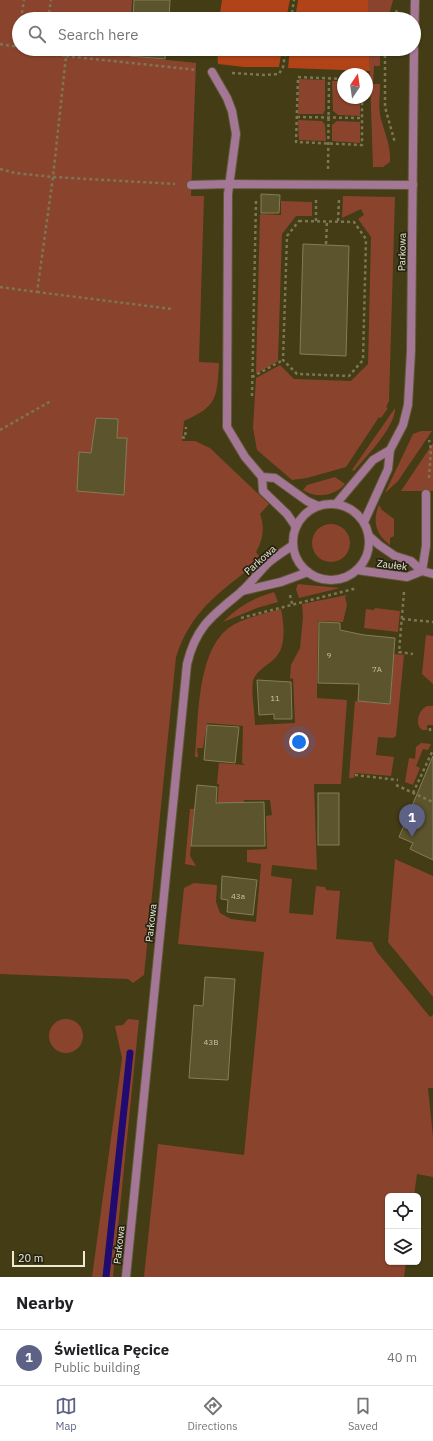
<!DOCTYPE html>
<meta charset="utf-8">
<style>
body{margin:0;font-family:"IBM Plex Sans",sans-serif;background:#f6f6f6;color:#202124}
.controls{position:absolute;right:12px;bottom:12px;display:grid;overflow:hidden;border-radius:6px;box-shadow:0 1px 3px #0004}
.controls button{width:36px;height:36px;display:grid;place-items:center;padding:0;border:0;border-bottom:1px solid #e0e0e0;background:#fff;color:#202124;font:20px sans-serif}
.compass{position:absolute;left:337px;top:68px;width:36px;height:36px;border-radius:50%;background:#fff;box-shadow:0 1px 3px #0004;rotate:13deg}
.scale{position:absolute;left:12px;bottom:10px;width:73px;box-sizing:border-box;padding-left:4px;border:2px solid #edead4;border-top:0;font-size:11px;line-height:14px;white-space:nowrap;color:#edead4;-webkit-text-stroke:3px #262313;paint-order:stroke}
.you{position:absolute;left:299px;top:742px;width:14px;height:14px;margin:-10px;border:3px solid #fff;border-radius:50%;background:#1a73e8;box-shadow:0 0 0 6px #1a73e833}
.badge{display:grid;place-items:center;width:26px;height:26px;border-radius:50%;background:#5d6185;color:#fff;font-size:13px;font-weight:700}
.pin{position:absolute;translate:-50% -33px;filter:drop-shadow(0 1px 2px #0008)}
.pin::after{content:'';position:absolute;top:21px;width:14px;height:12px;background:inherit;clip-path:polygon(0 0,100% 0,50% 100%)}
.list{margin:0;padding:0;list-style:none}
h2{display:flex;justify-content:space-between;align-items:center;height:52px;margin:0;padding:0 16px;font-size:17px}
h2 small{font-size:13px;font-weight:400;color:#757577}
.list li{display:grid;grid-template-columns:26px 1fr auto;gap:12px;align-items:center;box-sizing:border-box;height:56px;padding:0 16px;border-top:1px solid #e0e0e0}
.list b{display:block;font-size:15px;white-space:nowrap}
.list p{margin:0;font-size:13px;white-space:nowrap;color:#757577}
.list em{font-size:13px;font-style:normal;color:#757577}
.icon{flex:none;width:22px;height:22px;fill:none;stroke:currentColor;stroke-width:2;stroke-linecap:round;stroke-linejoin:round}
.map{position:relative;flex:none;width:433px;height:1277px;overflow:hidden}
.search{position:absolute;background:#fff;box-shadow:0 1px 3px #0004;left:12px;right:12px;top:12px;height:44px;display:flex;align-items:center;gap:10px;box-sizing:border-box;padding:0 14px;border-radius:22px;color:#757577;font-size:15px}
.sheet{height:108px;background:#fff}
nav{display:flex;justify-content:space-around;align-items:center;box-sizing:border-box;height:56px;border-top:1px solid #e0e0e0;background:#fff;font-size:11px;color:#757577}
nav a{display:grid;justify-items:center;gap:2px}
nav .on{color:#5d6185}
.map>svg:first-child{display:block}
.green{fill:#8a442d}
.forest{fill:#b24217}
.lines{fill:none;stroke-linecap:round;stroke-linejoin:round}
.stream{stroke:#210b71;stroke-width:7}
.building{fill:#5b542d;stroke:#847d55}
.service-casing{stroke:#5e5834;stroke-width:10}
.minor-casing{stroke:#5e5834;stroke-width:10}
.tertiary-casing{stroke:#5e5834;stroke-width:10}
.path{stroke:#7c7655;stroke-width:2.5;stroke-dasharray:3 3;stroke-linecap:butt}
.service{stroke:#a47796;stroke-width:8}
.minor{stroke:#a47796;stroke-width:8}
.tertiary{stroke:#a47796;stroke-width:8}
.labels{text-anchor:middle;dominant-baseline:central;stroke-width:3.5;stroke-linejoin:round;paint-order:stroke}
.number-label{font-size:8px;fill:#c8c4aa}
.street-label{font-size:10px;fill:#edead4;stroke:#262313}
</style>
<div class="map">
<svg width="433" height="1277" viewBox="0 0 433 1277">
<rect width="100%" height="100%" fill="#433c15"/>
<g class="green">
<path d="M 0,0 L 132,0 L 131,19 L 19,19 L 19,49 L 129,49 L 129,55 L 130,56 L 196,63 L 191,196 L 204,196 L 199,362 L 219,363 C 217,397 218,406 184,421 L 182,441 L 195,441 L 210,448 L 269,504 L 260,514 C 265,527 263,540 256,552 L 261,559 C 223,591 192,607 176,657 L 144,975 L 133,983 L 128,979 L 0,974 Z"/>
<polygon points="368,0 393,0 388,19 368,19"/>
<path d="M 369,49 L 380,49 L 380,66 L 374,66 L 373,84 L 380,84 C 380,96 378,108 381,119 C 385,134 391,146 390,162 L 383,167 L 373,167 Z"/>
<polygon points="299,79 325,80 325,110 323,114 298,114"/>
<polygon points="332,81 343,81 343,98 360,98 360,116 338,115 333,111"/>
<polygon points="298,120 322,121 325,125 326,141 299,140"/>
<polygon points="337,121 360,122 360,143 332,141 332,125"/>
<polygon points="343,196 395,197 389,401 386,407 388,408 381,418 379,417 346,467 307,478 292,480 257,450 253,428 256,378 280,365 294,379 351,381 368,364 371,237 358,219 364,215 361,209 342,218"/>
<polygon points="281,201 312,202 312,216 296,216 282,234 278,361 256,374 260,214 281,215"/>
<path d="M 395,408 C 396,426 366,457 354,471 L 352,470 Z"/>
<polygon points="421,431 432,431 398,481 385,493 413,434"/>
<polygon points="433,443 433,491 401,491"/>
<path d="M 335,477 L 345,484 C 335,496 316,499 303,490 L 307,485 Z"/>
<path d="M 379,505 L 382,510 L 394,519 L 394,536 L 390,538 L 390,545 C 376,535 372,521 379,505 Z"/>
<circle cx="331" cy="543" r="19"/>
<polygon points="298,584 340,588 299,598 296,589"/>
<path d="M 274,592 L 278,602 L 257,608 L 223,622 C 238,607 253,598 274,592 Z"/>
<path d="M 347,595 L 345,597 L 347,605 L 343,622 L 318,621 L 317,698 L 347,700 L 341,784 L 314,784 L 317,870 L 272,865 L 271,876 L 292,879 L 289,913 L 313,915 L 316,886 L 325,887 L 326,890 L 340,891 L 336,939 L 372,942 L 377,952 L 430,1017 L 433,1015 L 433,1088 L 428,1088 L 433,1137 L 433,1177 L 417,1174 L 414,1196 L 388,1196 L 388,1262 L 406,1262 L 404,1277 L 144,1277 L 158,1144 L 244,1155 L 264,952 L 178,944 L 184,888 L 194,883 L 217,885 L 216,902 L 220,913 L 231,919 L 256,922 L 261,864 L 247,862 L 247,850 L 267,849 L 266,816 L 272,815 L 270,800 L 244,800 L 244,823 L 216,821 L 219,784 L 217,784 L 219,763 L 245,765 L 242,763 L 243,726 L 207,723 L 203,748 L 197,748 L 198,757 L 195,757 C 199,718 196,644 235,624 C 249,617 266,613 281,609 C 284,624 287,648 274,659 C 268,665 258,670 254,678 C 250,686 255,715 255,725 L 295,723 L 293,678 L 290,679 L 291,665 L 300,648 L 303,617 L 302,604 Z"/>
<polygon points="375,608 400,611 398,632 364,628 366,609 374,610"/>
<polygon points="426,635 433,636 433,684 422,674"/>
<polygon points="394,654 404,655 396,736 393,738 378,737 376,755 394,757 391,776 355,773 354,778 349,778 355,701 390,704"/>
<path d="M 427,706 L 433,706 L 433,725 L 427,725 L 427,730 L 422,730 C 414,723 419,710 427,706 Z"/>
<polygon points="421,743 431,744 428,750 423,749 416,766 420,768 413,785 405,782 409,758 415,759 416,747"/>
<polygon points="190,809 194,809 190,856 196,866 185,864"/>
<polygon points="395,859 433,876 433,997 388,942"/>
<circle cx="66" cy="1036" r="17"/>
<polygon points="128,1019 139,1020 113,1277 92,1277 122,1058 115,1026 123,1025"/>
</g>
<g class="forest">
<polygon points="222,0 290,0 286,19 219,19"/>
<polygon points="298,0 368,0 368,19 295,19"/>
<polygon points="217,49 282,49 279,67 244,67 218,64"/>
<polygon points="290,49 369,49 370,71 288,68"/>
</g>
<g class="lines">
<polyline class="stream" points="106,1277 130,1053"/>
</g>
<g class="building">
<polygon points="134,0 170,0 169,19 133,19"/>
<polygon points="131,49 166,49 165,59 130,56"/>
<polygon points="261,194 280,195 279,213 261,213"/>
<polygon points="303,244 349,246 346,356 300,354"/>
<polygon points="96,418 118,419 117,438 127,438 124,495 77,491 79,452 91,453"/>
<polygon points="319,622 340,623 340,630 364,635 395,638 390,704 358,701 359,684 318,683"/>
<polygon points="257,680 291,682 292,719 274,719 274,714 259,715"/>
<polygon points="207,725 239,727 235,763 204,760"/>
<polygon points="433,756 433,860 410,849 413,843 399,837"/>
<polygon points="197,785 217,787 216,803 264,802 265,846 191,846"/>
<rect x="318" y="793" width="21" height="52"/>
<polygon points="222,876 257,880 253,915 227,912 228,900 221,899"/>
<polygon points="205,977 235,979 228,1080 189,1078 194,1005 203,1006"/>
</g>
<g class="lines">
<g class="service-casing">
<g id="service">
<polyline points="212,72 227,98 232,111 236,134 228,194 227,427 245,457 262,477 263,491 287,514 296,527"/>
<polyline points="191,185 229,184 413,185"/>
<polyline points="262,477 275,478 307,501 318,506"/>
<polyline points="422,571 426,546 426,494"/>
</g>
</g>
<g class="minor-casing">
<g id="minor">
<polyline points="369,536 379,545 395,556 411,561 422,571 433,574"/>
<polyline points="357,570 407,577 422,571"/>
</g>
</g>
<g class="tertiary-casing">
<g id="tertiary">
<polyline points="414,44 415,0"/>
<circle cx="331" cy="542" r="38"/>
<polyline points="336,504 373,460 390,450"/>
<polyline points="364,522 388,469 390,450 403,425 408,405 411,351 414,49"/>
<polyline points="242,591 281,582 308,572"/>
<path d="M 126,1277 L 187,664 C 196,626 213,615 241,592 C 251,583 259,572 268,563 C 276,556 285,551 293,545"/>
</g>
</g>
<g class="path">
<polyline points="21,19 24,0"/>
<polyline points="48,19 51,0"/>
<polyline points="291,19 294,0"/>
<polyline points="394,19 397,10"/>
<polyline points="0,44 19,47"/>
<polyline points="15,47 19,27"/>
<polyline points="385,49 385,107 395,143"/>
<polyline points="66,56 197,70"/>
<polyline points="232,73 264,75 279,74 283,67 286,49"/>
<polyline points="343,79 298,77 296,142 362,145 362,98"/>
<polyline points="297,117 362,118"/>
<polyline points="0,169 15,173 53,177 175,184"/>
<polyline points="328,169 329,79"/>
<polygon points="299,221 354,222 366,239 363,360 349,376 297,374 283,360 287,236"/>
<polyline points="316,221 316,200"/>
<polyline points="338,221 339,200"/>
<polyline points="326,244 327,221"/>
<polyline points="0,287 37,292 53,177 66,56 28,49"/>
<polyline points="37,292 172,309"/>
<polyline points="252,377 283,360"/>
<polyline points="252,396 256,200"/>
<polyline points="0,430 51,401"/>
<polyline points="182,437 185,438 186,427"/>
<polyline points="429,478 431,449 429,440"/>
<polyline points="404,592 399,652 413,654"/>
<polyline points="290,595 292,604"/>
<polyline points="241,618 357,588"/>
<polyline points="402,619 433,622"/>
<polyline points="430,731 430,728 433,728"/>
<polyline points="355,775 398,780"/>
<polyline points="396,785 433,802"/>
<polyline points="413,793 433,750"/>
</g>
<use href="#service" class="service"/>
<use href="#minor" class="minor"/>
<use href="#tertiary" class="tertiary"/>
</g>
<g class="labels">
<g class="number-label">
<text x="329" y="655">9</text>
<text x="377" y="669">7A</text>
<text x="275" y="698">11</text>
<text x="238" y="896">43a</text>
<text x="211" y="1042">43B</text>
</g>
<g class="street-label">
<text transform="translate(402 252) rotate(-89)">Parkowa</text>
<text transform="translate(260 560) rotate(-42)">Parkowa</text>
<text transform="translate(392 565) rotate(7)">Zaułek</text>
<text transform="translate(151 923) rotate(-84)">Parkowa</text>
<text transform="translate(119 1245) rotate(-84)">Parkowa</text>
</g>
</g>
</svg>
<div class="controls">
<button><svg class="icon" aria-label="locate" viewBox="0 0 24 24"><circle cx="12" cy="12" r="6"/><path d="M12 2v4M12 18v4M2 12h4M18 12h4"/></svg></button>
<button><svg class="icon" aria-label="layers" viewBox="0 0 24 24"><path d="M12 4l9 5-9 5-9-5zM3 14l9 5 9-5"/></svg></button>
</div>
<svg class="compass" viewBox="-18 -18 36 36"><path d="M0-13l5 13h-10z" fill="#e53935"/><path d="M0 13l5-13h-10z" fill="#757577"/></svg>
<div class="scale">20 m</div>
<div class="you"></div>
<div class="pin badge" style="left:412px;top:837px">1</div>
<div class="search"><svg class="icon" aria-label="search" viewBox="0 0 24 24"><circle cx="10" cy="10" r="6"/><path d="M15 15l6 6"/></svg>Search here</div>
</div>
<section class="sheet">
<h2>Nearby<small></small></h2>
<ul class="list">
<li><span class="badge">1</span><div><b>Świetlica Pęcice</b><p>Public building</p></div><em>40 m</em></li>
</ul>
</section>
<nav>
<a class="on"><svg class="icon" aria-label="map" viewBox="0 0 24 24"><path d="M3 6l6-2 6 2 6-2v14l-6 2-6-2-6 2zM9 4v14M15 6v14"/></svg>Map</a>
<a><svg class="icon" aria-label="directions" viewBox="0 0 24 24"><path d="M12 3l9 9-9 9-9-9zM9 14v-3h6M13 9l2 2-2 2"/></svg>Directions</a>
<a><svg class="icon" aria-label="saved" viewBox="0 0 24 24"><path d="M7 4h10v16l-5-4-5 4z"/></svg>Saved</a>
</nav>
